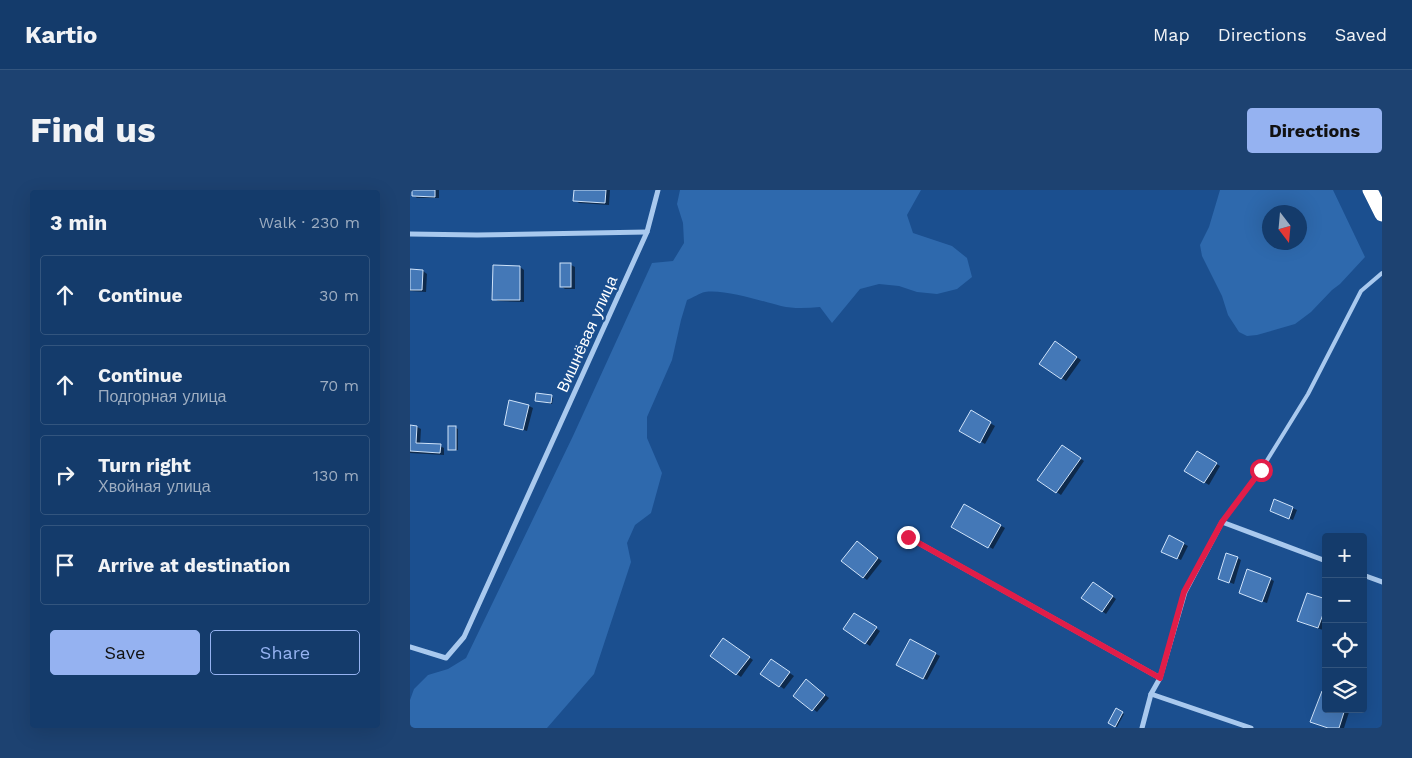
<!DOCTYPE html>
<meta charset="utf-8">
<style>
body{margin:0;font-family:"Work Sans",sans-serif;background:#1d4271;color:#f1f3f6}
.controls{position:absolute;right:15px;bottom:15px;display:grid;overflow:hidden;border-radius:5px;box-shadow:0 5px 20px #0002}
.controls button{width:45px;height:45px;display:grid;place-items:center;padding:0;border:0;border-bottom:1px solid #33557e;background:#143b6b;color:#f1f3f6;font:25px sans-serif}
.compass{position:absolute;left:852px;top:15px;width:45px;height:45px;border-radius:50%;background:#143b6b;box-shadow:0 5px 20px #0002;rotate:164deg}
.stop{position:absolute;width:15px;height:15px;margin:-11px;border:4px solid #e11d48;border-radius:50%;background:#fff}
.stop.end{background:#e11d48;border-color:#fff;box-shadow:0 1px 5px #0008}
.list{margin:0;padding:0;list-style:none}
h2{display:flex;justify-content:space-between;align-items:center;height:65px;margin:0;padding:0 20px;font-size:21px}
h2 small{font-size:16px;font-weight:400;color:#9dadc1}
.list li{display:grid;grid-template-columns:32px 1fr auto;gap:15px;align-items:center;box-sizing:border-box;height:80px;margin:0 10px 10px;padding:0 10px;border:1px solid #33557e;border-radius:5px}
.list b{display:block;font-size:19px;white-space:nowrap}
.list p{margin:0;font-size:16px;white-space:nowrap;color:#9dadc1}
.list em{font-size:16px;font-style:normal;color:#9dadc1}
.actions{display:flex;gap:10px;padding:15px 20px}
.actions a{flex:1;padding:11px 0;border:1px solid #95b2f1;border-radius:5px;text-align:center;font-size:18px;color:#95b2f1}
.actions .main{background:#95b2f1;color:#111}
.icon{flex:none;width:28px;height:28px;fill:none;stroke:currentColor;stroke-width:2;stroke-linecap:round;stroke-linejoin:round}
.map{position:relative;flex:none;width:972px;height:538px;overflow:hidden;border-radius:5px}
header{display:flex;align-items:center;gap:30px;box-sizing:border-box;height:70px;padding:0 25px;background:#143b6b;border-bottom:1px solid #33557e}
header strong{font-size:24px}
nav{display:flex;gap:28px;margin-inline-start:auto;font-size:18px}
.intro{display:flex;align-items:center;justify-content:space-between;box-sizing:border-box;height:120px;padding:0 30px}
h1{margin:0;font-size:35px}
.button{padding:12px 22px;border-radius:5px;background:#95b2f1;color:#111;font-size:18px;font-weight:700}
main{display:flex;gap:30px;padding:0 30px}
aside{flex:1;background:#143b6b;border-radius:5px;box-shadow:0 5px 20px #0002}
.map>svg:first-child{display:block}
.green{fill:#2e69ad;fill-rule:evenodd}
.shadow{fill:#0007}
.building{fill:#4478b7;stroke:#cfe3fa}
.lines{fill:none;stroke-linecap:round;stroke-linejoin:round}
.lane{stroke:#a9c9ee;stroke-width:4}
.street{stroke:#a9c9ee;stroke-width:5}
.highway{stroke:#fff;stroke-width:15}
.route{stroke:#e11d48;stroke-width:6}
.labels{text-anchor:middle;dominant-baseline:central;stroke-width:4.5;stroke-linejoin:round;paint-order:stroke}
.street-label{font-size:16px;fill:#fff;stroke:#1b4f8f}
</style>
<header>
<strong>Kartio</strong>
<nav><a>Map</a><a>Directions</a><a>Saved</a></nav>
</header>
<div class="intro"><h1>Find us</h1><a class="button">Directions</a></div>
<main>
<aside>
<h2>3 min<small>Walk · 230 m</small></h2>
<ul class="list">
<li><svg class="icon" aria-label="ahead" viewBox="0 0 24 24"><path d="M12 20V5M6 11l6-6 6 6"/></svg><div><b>Continue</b></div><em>30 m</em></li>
<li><svg class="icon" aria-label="ahead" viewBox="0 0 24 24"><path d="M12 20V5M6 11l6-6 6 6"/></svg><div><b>Continue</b><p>Подгорная улица</p></div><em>70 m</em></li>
<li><svg class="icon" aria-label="right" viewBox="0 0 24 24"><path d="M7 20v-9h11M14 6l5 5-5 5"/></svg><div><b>Turn right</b><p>Хвойная улица</p></div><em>130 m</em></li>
<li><svg class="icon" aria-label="arrive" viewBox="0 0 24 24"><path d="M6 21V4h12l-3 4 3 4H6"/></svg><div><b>Arrive at destination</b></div></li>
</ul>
<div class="actions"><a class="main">Save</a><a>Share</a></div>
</aside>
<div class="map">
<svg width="972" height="538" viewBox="0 0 972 538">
<rect width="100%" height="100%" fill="#1b4f8f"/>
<g class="green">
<path d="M 270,0 L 511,0 L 497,25 L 503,43 L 542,56 L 557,68 L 562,87 L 547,99 L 527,104 L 507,102 L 489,96 L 469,94 L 450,99 L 422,133 L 410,117 C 397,118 384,119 371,116 C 351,111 315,99 295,102 C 289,103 283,108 277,110 L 271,130 L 262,170 L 237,227 L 237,248 L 252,283 L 241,323 L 225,335 L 217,353 L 221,372 L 184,484 L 137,538 L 0,538 L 0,510 L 4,499 L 18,485 L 38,479 L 56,468 L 163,246 L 242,73 L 263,71 L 274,53 L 273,33 L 267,14 Z"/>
<path d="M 810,0 L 923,0 L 955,67 L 930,94 L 922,100 L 901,122 L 885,134 L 847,145 L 837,146 L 829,142 L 818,125 L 812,106 L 792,66 L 790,55 L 799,37 ZM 859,22 L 889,22 L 889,52 L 859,52 Z"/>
</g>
<g class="shadow">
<polygon points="3,0 29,0 29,8 7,8 3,5"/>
<polygon points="165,0 200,0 199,15 169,13 165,10"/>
<polygon points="161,75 165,77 165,99 155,99 151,96"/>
<polygon points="110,77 114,80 114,112 88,111 84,109"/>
<polygon points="0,81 13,81 17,84 16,102 0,101"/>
<polygon points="649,155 671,170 656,191 631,173"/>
<polygon points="142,207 143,208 142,214 127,211"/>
<polygon points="119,216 123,218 117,241 95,234"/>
<polygon points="561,222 585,236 575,254 551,240"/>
<polygon points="0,237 7,237 11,239 10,255 30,256 34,258 34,265 0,263"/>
<polygon points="46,238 48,239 48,260 41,260 39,259"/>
<polygon points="656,259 674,271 651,305 629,290"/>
<polygon points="788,263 810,276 799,295 776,281"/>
<polygon points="865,311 887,320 883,330 865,323"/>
<polygon points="555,315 595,338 583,359 543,336"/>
<polygon points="774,354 778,356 771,370 757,363"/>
<polygon points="451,355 472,371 457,390 453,387"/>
<polygon points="827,368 831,370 824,394 810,389"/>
<polygon points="860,389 864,391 857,413 834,405"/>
<polygon points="687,396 706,409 696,424 692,421"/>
<polygon points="916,411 916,431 913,440 893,433"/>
<polygon points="445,424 470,441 460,456 435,439"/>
<polygon points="500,451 530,466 517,490 488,475"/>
<polygon points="317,452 343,470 331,487 301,466"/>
<polygon points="365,473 384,486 374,499 352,483"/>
<polygon points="401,494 419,508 407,522 385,505"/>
<polygon points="916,519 940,519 934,538 918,538"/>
<polygon points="707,520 714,524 707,537 699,533"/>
</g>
<g class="building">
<polygon points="2,0 25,0 25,7 2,6"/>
<polygon points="164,0 196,0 195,13 163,11"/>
<rect x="150" y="73" width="11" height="24"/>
<polygon points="83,75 110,76 110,110 82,110"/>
<polygon points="0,79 13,80 12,100 0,100"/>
<polygon points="645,151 667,167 651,189 629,174"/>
<polygon points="126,203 142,205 141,213 125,211"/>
<polygon points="99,210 119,215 113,240 94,235"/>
<polygon points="561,220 581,232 570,253 549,241"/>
<polygon points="0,235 7,236 6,253 31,254 30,263 0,261"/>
<rect x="38" y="236" width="8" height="24"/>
<polygon points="652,255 671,268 646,303 627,290"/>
<polygon points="787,261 807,273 794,293 774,281"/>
<polygon points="864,309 883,317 879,329 860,321"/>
<polygon points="554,314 591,335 578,358 541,337"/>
<polygon points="759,345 774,353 767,369 751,362"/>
<polygon points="447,351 468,368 453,388 431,371"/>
<polygon points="816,363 828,367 819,393 808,389"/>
<polygon points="837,379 861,388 852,412 829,403"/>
<polygon points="683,392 703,406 692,422 671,408"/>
<polygon points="897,403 916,409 916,416 908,438 887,431"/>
<polygon points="444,423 467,437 455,454 433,439"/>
<polygon points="313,448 340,467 326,485 300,466"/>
<polygon points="500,449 526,463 513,489 486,475"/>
<polygon points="361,469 380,482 369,497 350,484"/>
<polygon points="396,489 415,505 402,521 383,506"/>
<polygon points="912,501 916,502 916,519 935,519 929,538 918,538 900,532"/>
<polygon points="706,518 713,522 705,537 698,533"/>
</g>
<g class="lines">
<polyline class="lane" points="812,332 851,280 898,204 951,101 972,83"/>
<g class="street">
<polyline points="0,44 67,45 237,42"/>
<polyline points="498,347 750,488"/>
<polyline points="953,385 972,392"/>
<polyline points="0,457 36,468 54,447 237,42 248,0"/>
<polyline points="741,504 841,538"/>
<polyline points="732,538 741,504 750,488 775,402 812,332 916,371"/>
</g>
<polyline class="highway" points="960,0 972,24"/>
</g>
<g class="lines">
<polyline class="route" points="498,347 750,488 774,402 812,332 851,280"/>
</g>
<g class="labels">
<g class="street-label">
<text transform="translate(177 144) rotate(-66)">Вишнёвая улица</text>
</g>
</g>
</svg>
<div class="controls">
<button>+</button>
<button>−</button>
<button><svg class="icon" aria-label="locate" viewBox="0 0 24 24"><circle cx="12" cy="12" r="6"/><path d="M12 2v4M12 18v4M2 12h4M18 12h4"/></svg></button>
<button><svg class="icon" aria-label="layers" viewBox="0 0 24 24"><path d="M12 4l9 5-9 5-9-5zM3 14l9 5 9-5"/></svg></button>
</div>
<svg class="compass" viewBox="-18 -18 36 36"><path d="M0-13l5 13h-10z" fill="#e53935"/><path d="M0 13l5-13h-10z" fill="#9dadc1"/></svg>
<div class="stop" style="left:851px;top:280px"></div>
<div class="stop end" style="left:498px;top:347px"></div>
</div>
</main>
